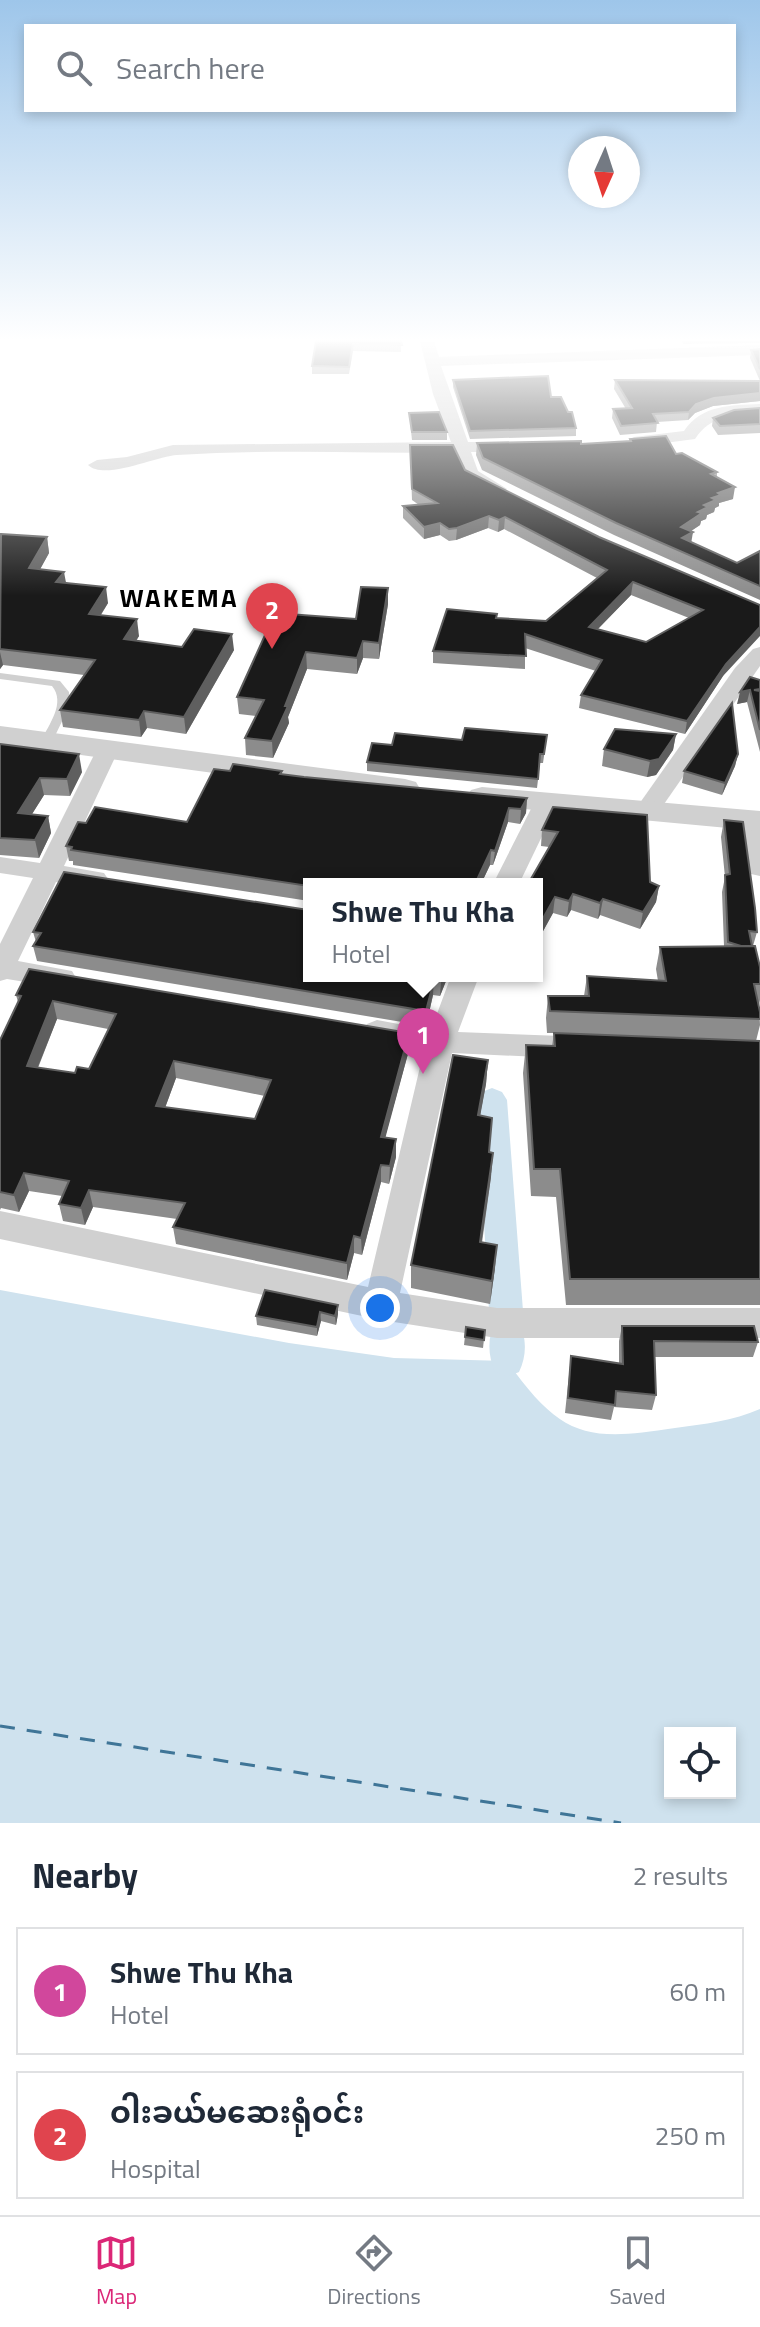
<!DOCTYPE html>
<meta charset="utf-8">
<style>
body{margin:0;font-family:"Titillium Web","Noto Sans Myanmar",sans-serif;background:#f2f2f3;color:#1f2937}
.controls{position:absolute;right:24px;bottom:24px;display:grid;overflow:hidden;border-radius:0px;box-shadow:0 4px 12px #0003}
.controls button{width:72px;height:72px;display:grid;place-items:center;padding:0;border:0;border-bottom:2px solid #e0e1e3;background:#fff;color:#1f2937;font:40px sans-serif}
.compass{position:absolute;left:568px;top:136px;width:72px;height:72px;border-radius:50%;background:#fff;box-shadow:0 4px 12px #0003;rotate:183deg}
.you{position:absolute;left:380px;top:1308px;width:28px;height:28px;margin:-20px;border:6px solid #fff;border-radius:50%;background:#1a73e8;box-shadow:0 0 0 12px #1a73e833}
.badge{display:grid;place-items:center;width:52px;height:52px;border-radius:50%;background:#db2777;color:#fff;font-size:26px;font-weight:700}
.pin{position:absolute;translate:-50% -66px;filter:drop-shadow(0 2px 4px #0008)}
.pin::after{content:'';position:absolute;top:42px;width:28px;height:24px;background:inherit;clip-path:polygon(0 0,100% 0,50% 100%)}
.popup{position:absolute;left:303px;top:878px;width:240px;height:104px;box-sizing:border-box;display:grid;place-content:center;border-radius:0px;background:#fff;filter:drop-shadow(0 2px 6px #0005);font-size:26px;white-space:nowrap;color:#747a83}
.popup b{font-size:30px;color:#1f2937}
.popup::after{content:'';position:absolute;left:50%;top:100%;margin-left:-16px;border:16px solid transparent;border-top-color:#fff}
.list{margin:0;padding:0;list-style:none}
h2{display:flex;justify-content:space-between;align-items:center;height:104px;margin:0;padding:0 32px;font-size:34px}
h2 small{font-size:26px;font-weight:400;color:#747a83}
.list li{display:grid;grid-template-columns:52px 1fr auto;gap:24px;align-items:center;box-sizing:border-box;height:128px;margin:0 16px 16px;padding:0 16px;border:2px solid #e0e1e3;border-radius:0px}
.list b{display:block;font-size:30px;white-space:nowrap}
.list p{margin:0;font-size:26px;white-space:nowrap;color:#747a83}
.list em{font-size:26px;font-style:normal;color:#747a83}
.icon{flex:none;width:44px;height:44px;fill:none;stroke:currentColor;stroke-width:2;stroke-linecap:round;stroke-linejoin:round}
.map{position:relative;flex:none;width:760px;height:1823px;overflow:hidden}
.search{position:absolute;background:#fff;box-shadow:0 4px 12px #0003;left:24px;right:24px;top:24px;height:88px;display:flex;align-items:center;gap:20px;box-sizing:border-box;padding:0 28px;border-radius:0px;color:#747a83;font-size:30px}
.sheet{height:392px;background:#fff}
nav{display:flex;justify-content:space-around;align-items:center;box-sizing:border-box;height:112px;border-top:2px solid #e0e1e3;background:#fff;font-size:22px;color:#747a83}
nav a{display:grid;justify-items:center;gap:4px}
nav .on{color:#db2777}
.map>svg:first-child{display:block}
.water{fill:#cfe2ee;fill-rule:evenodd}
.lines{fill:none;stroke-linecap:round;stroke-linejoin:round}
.canal{fill:#cfe2ee;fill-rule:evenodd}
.ferry{stroke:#3f7597;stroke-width:3;stroke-dasharray:15 12;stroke-linecap:butt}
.service{fill:#d0d0d0;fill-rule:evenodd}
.minor{fill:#d0d0d0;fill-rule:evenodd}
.tertiary{fill:#d0d0d0;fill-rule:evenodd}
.wall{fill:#8c8c8c;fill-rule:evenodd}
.shaded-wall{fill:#5f5f5f}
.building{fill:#1a1a1a;stroke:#5f5f5f;stroke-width:2;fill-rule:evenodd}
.labels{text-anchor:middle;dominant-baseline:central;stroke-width:8;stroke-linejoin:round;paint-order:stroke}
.far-district-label{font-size:26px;font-weight:bold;letter-spacing:2px;fill:#000;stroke:#fff}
</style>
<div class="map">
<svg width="760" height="1823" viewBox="0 0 760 1823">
<rect width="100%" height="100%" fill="#fff"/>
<path class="water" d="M 0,1290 L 289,1343 L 394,1358 L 507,1361 C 561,1437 586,1442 675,1428 C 704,1424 733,1421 760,1409 L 760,1823 L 0,1823 ZM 670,1733 L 730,1733 L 730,1793 L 670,1793 Z"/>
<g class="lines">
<path class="canal" d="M 492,1088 L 502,1092 L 507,1100 L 523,1311 L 518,1321 C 527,1336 527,1356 519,1372 L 507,1377 L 495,1372 C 488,1356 487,1338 495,1322 L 489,1311 L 477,1100 L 482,1092 Z"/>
<polyline class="ferry" points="0,1726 621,1823"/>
<path class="service" d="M 0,673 L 60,681 L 69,692 L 70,705 L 51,744 L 43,744 L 41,741 C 49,724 66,703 52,686 L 0,679 Z"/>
<g class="minor">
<path d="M 420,341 L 434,341 L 439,357 L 760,345 L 760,355 L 441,366 L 468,442 L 511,442 L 519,447 L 511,452 L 471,452 L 478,471 L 507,489 L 498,494 C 476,488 458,476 454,453 C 362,453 269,449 177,455 C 156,456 105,481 88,465 L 97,460 L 127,457 L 173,445 L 451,442 L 433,394 Z"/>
<path d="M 760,404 L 760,414 C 733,415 711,415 695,439 L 634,447 L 626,442 L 634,437 L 684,431 C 701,405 731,405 760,404 Z"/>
<polygon points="760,647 760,666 655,817 637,817 634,812 637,807 735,668 753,649"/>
<polygon points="108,742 116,744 119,749 64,866 104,873 108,879 104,885 95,887 56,882 18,961 72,971 76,978 72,985 62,988 7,979 0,981 0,944 33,878 0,873 0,857 40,863 97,749 100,744"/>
<polygon points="546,796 554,798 558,803 519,884 493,884 534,803 538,798"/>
<polygon points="752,813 760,815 760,876 751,874 747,868 740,821 743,816"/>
<polygon points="451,976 479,976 458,1032 561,1036 571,1039 575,1047 571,1055 561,1058 452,1053 400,1293 497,1308 760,1308 760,1338 497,1338 381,1320 0,1239 0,1211 368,1287 424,1050 367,1038 363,1031 367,1024 377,1020 431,1030"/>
</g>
<g class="tertiary">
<polygon points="0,726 405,779 416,782 420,789 416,796 405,799 0,744"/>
<polygon points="482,787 760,811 760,831 471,804 466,797 471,790"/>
</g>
</g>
<g class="wall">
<polygon points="316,341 401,341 401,352 353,351 349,374 312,374 312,366"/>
<polygon points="682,341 760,341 760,343 683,344"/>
<polygon points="760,349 760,401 713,406 695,413 688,420 657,422 656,432 620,435 612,418 613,409 626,409 614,389 615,380 760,381 750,358 751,350"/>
<polygon points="453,380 551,397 568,412 576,428 576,436 470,439 453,387"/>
<polygon points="760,408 760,433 718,435 712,426 713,418"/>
<polygon points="409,413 447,432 447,440 412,440"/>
<polygon points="630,439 676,454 717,472 717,477 733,499 719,503 719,506 715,508 714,512 707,515 706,519 701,521 700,525 691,531 691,542 737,563 760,551 760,600 614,535 482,470 476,455 477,443 581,444 629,442"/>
<path d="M 410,445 L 465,470 L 599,537 L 760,605 L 723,676 L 685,734 L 579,708 L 581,695 L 596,671 L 525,648 L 525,669 L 433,663 L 433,651 L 497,614 L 497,618 L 546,621 L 597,578 L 504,529 L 498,532 L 488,528 L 456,540 L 449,541 L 440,535 L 424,539 L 403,518 L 403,506 L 419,505 L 412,500 ZM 631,595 L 689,618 L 646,642 L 598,629 Z"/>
<polygon points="0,536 47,537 49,553 40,569 108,603 101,615 139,636 136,641 182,647 234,650 186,734 147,728 141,737 63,727 60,710 84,675 3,665 0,669"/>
<polygon points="388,588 388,604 379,659 363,658 357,674 307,669 288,717 289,723 273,758 246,755 245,738 256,716 239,714 237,697 356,619"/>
<polygon points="760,680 760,752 747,702 737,704"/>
<polygon points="676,734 673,750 656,775 647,777 602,766 604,749"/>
<polygon points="547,735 543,763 540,763 537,788 367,771 367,762 392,745"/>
<polygon points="0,744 82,772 70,796 44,795 32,814 48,816 51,833 39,858 0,855"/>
<polygon points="738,754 735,766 722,795 682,783 684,771"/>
<polygon points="230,771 282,771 282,775 304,777 527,798 526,813 520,824 508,822 493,865 490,865 481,884 309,884 309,901 73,865 73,861 69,861 66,846 86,823 187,822"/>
<polygon points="553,807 650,882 659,886 656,902 640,929 600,915 598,919 571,910 567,917 553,913 537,942 537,884 549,847 541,846 542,830"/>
<polygon points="724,820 757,932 753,946 760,967 760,1000 759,1006 760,1025 756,1041 760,1041 760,1305 566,1305 556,1197 531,1196 523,1073 526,1045 552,1046 554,1033 547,1033 546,1018 548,996 584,996 587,976 658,981 656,969 660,947 724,946 722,892 725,877 721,837"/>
<polygon points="308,910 309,976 448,976 440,996 433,995 426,1026 37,961 33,946 36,942 33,932"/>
<path d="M 16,995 L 409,1033 L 409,1050 L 385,1137 L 396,1139 L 396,1157 L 389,1184 L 381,1182 L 362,1255 L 354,1253 L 347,1280 L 176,1244 L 173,1227 L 177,1219 L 93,1207 L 85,1225 L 63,1221 L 59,1204 L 62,1196 L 29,1191 L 19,1212 L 1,1208 L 0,1210 L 0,1040 L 18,1002 ZM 57,1019 L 108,1029 L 89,1069 L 75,1073 L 38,1068 ZM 176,1078 L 265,1096 L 255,1119 L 165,1108 Z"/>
<polygon points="488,1060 486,1084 480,1115 489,1152 491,1177 482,1243 495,1268 490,1304 411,1288 411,1265"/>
<polygon points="265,1290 338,1314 336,1325 321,1321 317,1336 257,1325 256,1316"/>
<polygon points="622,1326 758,1342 753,1357 655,1357 656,1395 652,1410 614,1407 611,1420 565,1413 571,1356 619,1364 619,1341"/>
<polygon points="466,1327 485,1330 483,1348 464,1345"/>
</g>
<g class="shaded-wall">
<polygon points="760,393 760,401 713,406 695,413 688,420 689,412 696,404 714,398"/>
<polygon points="735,487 733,499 719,503 719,506 715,508 714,512 707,515 706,519 701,521 700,525 679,539 681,527 712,498 718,493"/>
<polygon points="489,516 488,528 456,540 457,528"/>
<polygon points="505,517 504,529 498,532 499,520"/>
<polygon points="440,523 440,535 424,539 424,527"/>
<polygon points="693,532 691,544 682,538"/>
<polygon points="47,537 49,553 32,584 29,568"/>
<polygon points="64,572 67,588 56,582"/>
<polygon points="633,582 631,595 588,639 589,627"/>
<polygon points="106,587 108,603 91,630 89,614"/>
<polygon points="388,588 388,604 379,659 379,643"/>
<polygon points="137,619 139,636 126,656 124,639"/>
<polygon points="760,627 760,636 723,676 685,734 687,721 726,664"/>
<polygon points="232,634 234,650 186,734 184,717"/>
<polygon points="363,641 363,658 357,674 357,658"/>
<polygon points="0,652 3,665 0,669"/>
<polygon points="306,652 307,669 288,717 289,723 273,758 272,741"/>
<polygon points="750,690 747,702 737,704 740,692"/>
<polygon points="144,711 147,728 141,737 139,720"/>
<polygon points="676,734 673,750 656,775 647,777 650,761"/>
<polygon points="79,754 82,772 70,796 67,779"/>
<polygon points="738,754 735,766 722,795 725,783"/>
<polygon points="40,778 44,795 22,830 18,813"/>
<polygon points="527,798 526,813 520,824 521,809"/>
<polygon points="509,808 508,822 493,865 495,851"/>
<polygon points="48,816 51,833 39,858 35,840"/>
<polygon points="491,850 490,865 481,884 475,884"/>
<polygon points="659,886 656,902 640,929 643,912"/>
<polygon points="573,894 571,910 567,917 569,901"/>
<polygon points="555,897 553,913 537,942 537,929"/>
<polygon points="603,899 600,915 598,919 600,903"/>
<polygon points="443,976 448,976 440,996 441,981"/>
<polygon points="434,980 433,995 426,1026 426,1011"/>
<polygon points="53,1001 57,1019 31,1084 27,1066"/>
<polygon points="409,1033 409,1050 381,1154 381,1137"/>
<polygon points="488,1060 486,1084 476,1139 478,1115"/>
<polygon points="174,1061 176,1078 159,1124 156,1106"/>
<polygon points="396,1139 396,1157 389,1184 390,1166"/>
<polygon points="493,1153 491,1177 478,1266 480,1242"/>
<polygon points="381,1165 381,1182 362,1255 361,1238"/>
<polygon points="24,1173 29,1191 19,1212 14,1195"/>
<polygon points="89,1190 93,1207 85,1225 81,1208"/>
<polygon points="354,1236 354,1253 347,1280 347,1263"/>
<polygon points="497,1245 495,1268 490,1304 492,1281"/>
<polygon points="338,1305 338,1314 336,1325 335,1316"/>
<polygon points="320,1312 321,1321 317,1336 317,1327"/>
</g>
<g class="building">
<polygon points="316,341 401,341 402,345 353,344 349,367 312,366"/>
<polygon points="760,349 760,369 751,350"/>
<polygon points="548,376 551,397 561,397 568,412 572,412 576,428 470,431 453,380"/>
<polygon points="615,380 760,381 760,393 714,398 696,404 689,412 653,414 658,423 621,426 613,409 632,408"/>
<polygon points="760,408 760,424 720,426 713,418 734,410"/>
<polygon points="439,412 447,432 412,432 409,413"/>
<polygon points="666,436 676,454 682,453 717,472 711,474 735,487 718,493 721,495 712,498 716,500 704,505 708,507 698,512 702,513 681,527 693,532 682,538 737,563 760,551 760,586 616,523 483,458 477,443 581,441 581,444 631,441 630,439"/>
<path d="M 410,445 L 453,445 L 465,470 L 599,537 L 760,605 L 760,627 L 726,664 L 687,721 L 581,695 L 602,660 L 525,634 L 526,656 L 433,651 L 447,609 L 497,614 L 496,618 L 546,621 L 607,570 L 505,517 L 499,520 L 489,516 L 457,528 L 449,529 L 440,523 L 424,527 L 403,506 L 437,503 L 412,489 ZM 633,582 L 703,610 L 646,642 L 589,627 Z"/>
<polygon points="1,534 47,537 29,568 64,572 56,582 106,587 89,614 137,619 124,639 182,647 194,629 232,634 184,717 144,711 139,720 60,710 95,660 0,649"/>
<polygon points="361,587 388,588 379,643 363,641 357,658 306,652 285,706 288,706 272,741 245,738 264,700 237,697 275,613 356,619"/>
<polygon points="750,677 760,680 760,689 754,690 760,691 760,730 750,690 740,692"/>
<polygon points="732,703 738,754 725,783 684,771"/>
<polygon points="465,728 547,735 544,754 540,754 538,779 367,762 372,743 392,745 395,733 462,740"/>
<polygon points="615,729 676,734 659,759 650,761 604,749"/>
<polygon points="0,744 79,754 67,779 40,778 18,813 48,816 35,840 0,838"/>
<polygon points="233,764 282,771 280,774 304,777 527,798 521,809 509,808 495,851 491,850 475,884 309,884 309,888 309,886 71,850 72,847 66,846 78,822 86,823 95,807 187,822 214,769 230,771"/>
<polygon points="553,807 647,815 650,882 659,886 643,912 603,899 600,903 573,894 569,901 555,897 537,929 537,884 528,884 558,832 542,830"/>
<polygon points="724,820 743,822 755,908 757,932 749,931 752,946 741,946 728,942 725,875 730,874"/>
<polygon points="64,872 308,910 309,909 309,976 443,976 441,981 434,980 426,1011 33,946 41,933 33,932"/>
<polygon points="755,946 760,967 760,984 754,984 760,1012 760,1019 550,1011 548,996 589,996 587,976 666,981 660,947"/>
<path d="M 29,969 L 409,1033 L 381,1137 L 396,1139 L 390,1166 L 381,1165 L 361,1238 L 354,1236 L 347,1263 L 173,1227 L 185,1203 L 89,1190 L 81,1208 L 59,1204 L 69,1181 L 24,1173 L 14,1195 L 0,1192 L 0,1040 L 21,996 L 16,995 ZM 53,1001 L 116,1014 L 89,1069 L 77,1067 L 75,1073 L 27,1066 ZM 174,1061 L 271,1080 L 255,1119 L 156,1106 Z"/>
<polygon points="554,1033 760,1041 760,1279 570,1279 560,1169 534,1169 526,1045 555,1046"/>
<polygon points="453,1055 488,1060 478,1115 492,1118 489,1152 493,1153 480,1242 497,1245 492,1281 411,1265"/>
<polygon points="265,1290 338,1305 335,1316 320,1312 317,1327 256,1316"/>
<polygon points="622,1326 754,1326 758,1342 654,1341 656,1395 616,1391 615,1405 568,1398 571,1356 623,1364"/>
<polygon points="466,1327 485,1330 484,1340 465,1337"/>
</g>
<linearGradient id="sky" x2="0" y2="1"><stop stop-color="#9ec6ea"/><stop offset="0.57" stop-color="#fff"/><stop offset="1" stop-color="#fff" stop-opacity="0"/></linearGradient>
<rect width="760" height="596" fill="url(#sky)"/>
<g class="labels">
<g class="far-district-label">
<text x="179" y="597">WAKEMA</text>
</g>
</g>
</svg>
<div class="controls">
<button><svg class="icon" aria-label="locate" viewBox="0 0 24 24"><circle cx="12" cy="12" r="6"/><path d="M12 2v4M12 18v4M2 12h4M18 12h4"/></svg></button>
</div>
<svg class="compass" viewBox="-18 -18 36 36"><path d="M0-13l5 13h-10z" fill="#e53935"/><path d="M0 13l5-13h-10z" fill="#747a83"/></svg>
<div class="you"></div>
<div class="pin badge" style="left:423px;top:1074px;background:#d1479c">1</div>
<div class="popup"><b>Shwe Thu Kha</b>Hotel</div>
<div class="pin badge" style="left:272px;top:649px;background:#e0444e">2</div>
<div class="search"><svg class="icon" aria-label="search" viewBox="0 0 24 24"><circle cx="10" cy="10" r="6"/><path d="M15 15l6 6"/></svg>Search here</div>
</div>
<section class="sheet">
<h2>Nearby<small>2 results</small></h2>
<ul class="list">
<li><span class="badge" style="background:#d1479c">1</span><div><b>Shwe Thu Kha</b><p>Hotel</p></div><em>60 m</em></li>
<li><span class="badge" style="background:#e0444e">2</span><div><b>ဝါးခယ်မဆေးရုံဝင်း</b><p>Hospital</p></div><em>250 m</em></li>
</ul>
</section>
<nav>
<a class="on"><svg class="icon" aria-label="map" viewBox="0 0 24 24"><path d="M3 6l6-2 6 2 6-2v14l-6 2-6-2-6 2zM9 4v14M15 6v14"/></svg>Map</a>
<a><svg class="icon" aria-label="directions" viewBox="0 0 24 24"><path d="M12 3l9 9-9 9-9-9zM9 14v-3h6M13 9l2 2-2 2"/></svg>Directions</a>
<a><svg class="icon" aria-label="saved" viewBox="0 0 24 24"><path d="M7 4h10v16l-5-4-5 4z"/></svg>Saved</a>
</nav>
